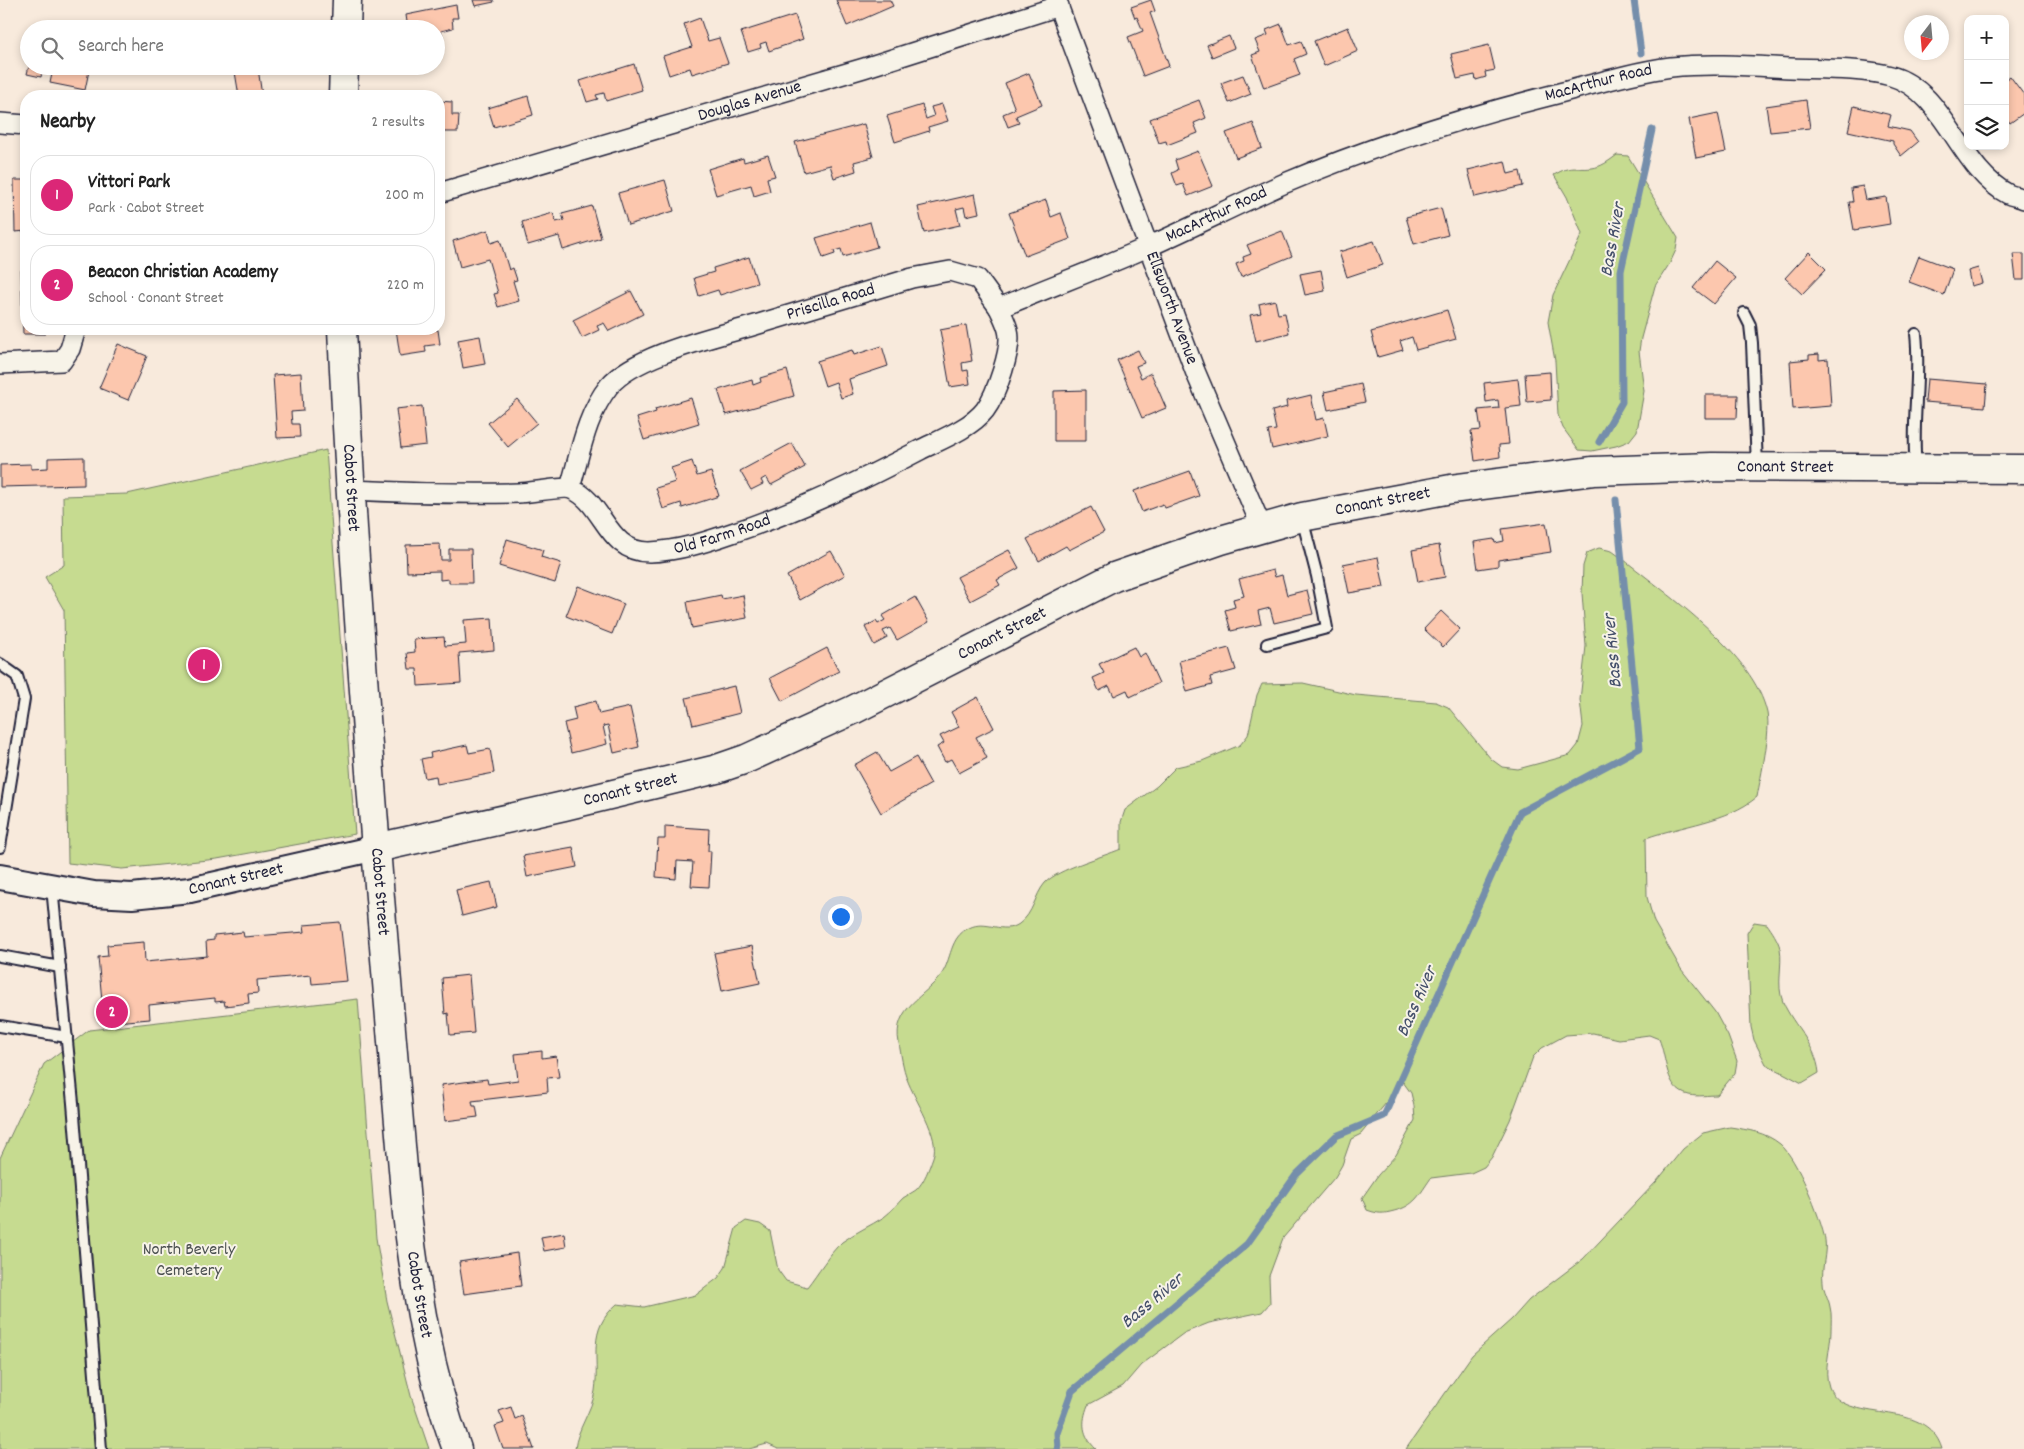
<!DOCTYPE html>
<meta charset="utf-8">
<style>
body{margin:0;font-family:Dekko,sans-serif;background:#f6f6f6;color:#222}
.controls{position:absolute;right:15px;top:15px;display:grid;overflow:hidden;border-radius:10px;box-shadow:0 2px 8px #0003}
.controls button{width:45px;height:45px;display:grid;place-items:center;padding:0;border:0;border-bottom:1px solid #e0e0e0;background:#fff;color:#222;font:25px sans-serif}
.compass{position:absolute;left:1904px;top:15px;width:45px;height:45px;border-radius:50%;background:#fff;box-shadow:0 2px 8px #0003;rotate:196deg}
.you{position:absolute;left:840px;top:916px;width:18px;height:18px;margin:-12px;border:4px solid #fff;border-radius:50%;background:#1a73e8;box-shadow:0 0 0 8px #1a73e833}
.badge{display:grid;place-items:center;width:32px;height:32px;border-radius:50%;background:#db2777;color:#fff;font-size:16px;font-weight:700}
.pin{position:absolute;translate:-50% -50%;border:2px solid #fff;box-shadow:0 1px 5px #0006}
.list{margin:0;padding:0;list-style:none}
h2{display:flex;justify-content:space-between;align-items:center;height:65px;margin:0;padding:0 20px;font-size:21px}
h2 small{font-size:16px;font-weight:400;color:#767676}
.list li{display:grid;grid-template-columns:32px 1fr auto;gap:15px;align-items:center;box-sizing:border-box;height:80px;margin:0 10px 10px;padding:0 10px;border:1px solid #e0e0e0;border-radius:20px}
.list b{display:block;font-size:19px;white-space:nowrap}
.list p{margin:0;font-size:16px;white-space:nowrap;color:#767676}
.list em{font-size:16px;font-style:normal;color:#767676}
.icon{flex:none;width:28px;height:28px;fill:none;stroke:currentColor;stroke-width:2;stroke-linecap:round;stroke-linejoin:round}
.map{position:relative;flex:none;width:2024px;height:1449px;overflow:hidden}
.search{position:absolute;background:#fff;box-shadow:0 2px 8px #0003;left:20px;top:20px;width:425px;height:55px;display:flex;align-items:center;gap:12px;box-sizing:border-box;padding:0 18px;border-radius:28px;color:#767676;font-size:19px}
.panel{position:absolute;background:#fff;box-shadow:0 2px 8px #0003;left:20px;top:90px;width:425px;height:245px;border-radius:20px}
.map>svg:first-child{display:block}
.green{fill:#c6db90;stroke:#747e66}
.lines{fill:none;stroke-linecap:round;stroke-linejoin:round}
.stream{stroke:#748eab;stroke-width:7}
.building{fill:#fcc7ae;stroke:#22223b}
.service-casing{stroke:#22223b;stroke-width:14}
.minor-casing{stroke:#22223b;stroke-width:22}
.tertiary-casing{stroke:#22223b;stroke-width:28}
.secondary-casing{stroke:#22223b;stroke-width:31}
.service{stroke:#f7f3e8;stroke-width:10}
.minor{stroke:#f7f3e8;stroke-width:19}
.tertiary{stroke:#f7f3e8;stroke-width:24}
.secondary{stroke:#f7f3e8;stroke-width:28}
.labels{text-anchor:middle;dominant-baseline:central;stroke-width:4;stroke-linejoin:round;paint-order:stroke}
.street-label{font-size:18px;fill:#22223b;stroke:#f7f3e8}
.park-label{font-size:18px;fill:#4b5050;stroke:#f7f3e8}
.water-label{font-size:19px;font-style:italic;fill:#444f6a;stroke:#f7f3e8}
</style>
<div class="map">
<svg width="2024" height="1449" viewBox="0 0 2024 1449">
<rect width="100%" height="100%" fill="#f8eadc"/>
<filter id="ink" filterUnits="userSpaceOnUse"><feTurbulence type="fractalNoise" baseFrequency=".02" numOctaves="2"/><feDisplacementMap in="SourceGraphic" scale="10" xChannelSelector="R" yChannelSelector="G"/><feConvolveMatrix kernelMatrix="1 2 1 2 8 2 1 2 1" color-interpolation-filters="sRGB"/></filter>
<g filter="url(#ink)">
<g class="green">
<path d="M 1617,155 L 1628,156 L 1678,238 L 1676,250 L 1670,263 L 1655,286 L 1641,338 L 1639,351 L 1644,391 L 1637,431 L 1629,441 L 1616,446 L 1592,451 L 1579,450 L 1563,428 L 1558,415 L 1555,361 L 1548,322 L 1553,295 L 1582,234 L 1567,197 L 1554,175 C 1572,164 1574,170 1592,168 C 1601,167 1609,161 1617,155 Z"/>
<polygon points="326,450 355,834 217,859 122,869 68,863 64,610 45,577 64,565 63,496 127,494"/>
<path d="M 1599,548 L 1612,551 L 1623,559 C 1669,596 1754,654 1767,713 C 1771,733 1761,775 1757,797 C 1727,822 1682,825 1646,838 L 1647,897 L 1654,922 L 1681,969 L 1715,1012 L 1728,1036 L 1737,1061 L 1735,1073 L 1717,1095 C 1708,1095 1698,1097 1689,1095 C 1665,1090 1667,1058 1659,1039 L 1649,1035 L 1619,1039 L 1593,1033 L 1566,1035 L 1542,1048 L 1533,1057 L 1510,1120 L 1492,1157 L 1484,1167 L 1471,1173 L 1431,1178 C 1419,1195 1415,1206 1394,1211 C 1383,1214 1378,1214 1367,1210 L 1362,1198 L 1378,1175 L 1396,1155 L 1415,1120 L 1414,1106 L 1411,1093 L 1403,1082 L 1361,1134 L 1351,1139 L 1342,1165 L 1335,1177 L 1283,1238 L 1269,1276 L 1270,1303 L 1262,1312 L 1209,1323 L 1184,1333 L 1141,1365 L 1123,1386 L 1088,1405 C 1081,1423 1082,1435 1096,1449 L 778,1449 L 767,1444 L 749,1449 L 575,1449 C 577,1429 592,1411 595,1391 C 600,1356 586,1331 617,1304 L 644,1307 L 696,1295 L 718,1278 L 725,1268 L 736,1228 L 746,1221 L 760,1224 L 770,1231 L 778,1270 L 786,1281 L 807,1287 C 818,1273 829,1254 842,1242 C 856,1232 870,1226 884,1217 C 891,1212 897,1204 903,1198 C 907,1195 912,1193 916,1190 C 925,1181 929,1168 933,1157 C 941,1137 914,1099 907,1079 C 903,1068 901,1055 899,1043 C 892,1008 926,996 941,975 C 952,960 949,937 969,928 C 986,919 1003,935 1019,924 C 1034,913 1034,896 1045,883 C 1058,869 1102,857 1121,849 L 1121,822 L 1125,810 L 1157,786 L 1176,767 L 1202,761 L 1240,745 L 1248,735 L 1257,695 L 1262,684 L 1303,683 L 1356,695 L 1436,702 L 1448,707 L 1491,759 L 1502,767 L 1518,769 L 1570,755 L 1578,745 L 1583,726 L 1580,700 L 1586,646 L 1582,593 L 1583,566 L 1587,553 Z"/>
<path d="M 1754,922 L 1767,924 C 1772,931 1778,940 1780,948 C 1783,965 1776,985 1783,1002 C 1794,1027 1816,1044 1819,1073 L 1802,1083 L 1766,1064 L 1754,1040 L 1751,1027 L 1747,933 Z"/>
<polygon points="358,999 376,1238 387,1301 411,1396 429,1449 0,1449 0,1158 44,1064 89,1030"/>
<path d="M 1730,1127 C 1749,1130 1765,1132 1780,1144 C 1797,1158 1821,1218 1825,1240 C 1827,1253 1821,1268 1823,1282 C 1823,1290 1829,1299 1830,1307 C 1832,1314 1831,1323 1831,1330 C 1831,1348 1823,1370 1829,1387 C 1844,1427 1926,1396 1942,1449 L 1406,1449 L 1472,1355 L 1512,1319 L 1529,1300 L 1583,1259 L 1657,1181 L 1683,1149 L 1703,1133 Z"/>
</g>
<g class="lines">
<g class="stream">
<polyline points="1634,0 1641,53"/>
<polyline points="1599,442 1622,402 1621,271 1652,130"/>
<polyline points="1058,1449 1057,1433 1072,1391 1247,1244 1296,1175 1336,1136 1384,1116 1520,812 1640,748 1616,500"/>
</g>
</g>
<g class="building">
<polygon points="473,0 493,0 494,2 475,6"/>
<polygon points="836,0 890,0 893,6 847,26"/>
<polygon points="1151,0 1155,11 1150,13 1169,66 1143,76 1128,37 1143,31 1137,17 1135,18 1131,7"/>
<polygon points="456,5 458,18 452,18 453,28 441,31 443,37 436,38 436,29 408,29 406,15"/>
<polygon points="795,15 803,39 769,51 766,42 760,44 761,48 748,52 741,32"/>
<polygon points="700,18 708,41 719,38 728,63 692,74 690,68 669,75 663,56 692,47 684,24"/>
<polygon points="1281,24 1289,45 1301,41 1306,54 1294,59 1300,75 1264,88 1252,55 1260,52 1255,40 1268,35 1266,30"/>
<polygon points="1348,27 1358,51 1324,66 1314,41"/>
<polygon points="1229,36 1234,48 1212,57 1207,45"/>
<polygon points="1489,45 1495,70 1485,72 1486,77 1476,80 1475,75 1457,79 1451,54"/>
<polygon points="634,64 642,90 606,101 604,93 596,95 598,99 587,102 580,81"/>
<polygon points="29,66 90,66 85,90 50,83 53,69 43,67 41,77 27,74"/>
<polygon points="258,68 262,96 239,96 235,72"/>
<polygon points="1029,73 1042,105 1016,116 1019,123 1008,127 1003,114 1015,109 1005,83"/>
<polygon points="1243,75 1251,94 1229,103 1221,83"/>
<polygon points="2010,76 2024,95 2024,113 2010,123 2005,116 2005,80"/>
<polygon points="528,96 533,115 494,127 488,108"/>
<polygon points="1199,100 1206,118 1194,123 1198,133 1167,145 1166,141 1159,143 1150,119"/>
<polygon points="1806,100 1810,128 1770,132 1766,106"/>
<polygon points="439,101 452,102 452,115 459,115 458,132 439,132"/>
<polygon points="942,104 948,121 928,127 929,131 895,142 887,116 922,105 926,119 934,116 931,107"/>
<polygon points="1854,106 1891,115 1888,126 1910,131 1918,142 1901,156 1893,144 1893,141 1848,131"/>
<polygon points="1718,113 1726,152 1696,158 1689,119"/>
<polygon points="1253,123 1262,148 1236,158 1226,133"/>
<polygon points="864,124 873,157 854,162 856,171 834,178 830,165 804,172 795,142"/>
<polygon points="1198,151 1213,186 1188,196 1183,184 1177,186 1172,173 1178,170 1175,160"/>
<polygon points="768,155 775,176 767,178 770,191 754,196 751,185 716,195 708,169 743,158 744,162"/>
<polygon points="1505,161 1508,174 1520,171 1523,186 1475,197 1468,170"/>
<polygon points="14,180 26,180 26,231 15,232"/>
<polygon points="665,180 674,211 628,225 618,193"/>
<polygon points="1863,186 1866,200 1886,197 1890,224 1854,230 1849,202 1853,202 1851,188"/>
<polygon points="975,194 979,213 966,216 964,207 956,209 960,225 924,233 918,207"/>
<polygon points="1046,200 1051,217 1061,213 1070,239 1025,256 1009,213"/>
<polygon points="592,206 601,238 563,250 559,236 528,245 522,222 553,213 556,222 564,220 562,214"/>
<polygon points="1441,208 1448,235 1414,244 1406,217"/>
<polygon points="870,222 877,247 843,257 841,249 834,251 835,254 823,258 816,238"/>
<polygon points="488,230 491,243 500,240 509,270 513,268 517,280 513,281 519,301 498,307 494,294 498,293 488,259 460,267 453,241"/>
<polygon points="1282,231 1292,256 1241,277 1236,264 1244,261 1243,257 1251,254 1247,245"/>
<polygon points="1374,241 1383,265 1347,277 1339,252"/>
<polygon points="1809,252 1826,269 1802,294 1785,278"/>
<polygon points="2013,254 2024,254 2024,280 2016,280"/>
<polygon points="1919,256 1953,269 1944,295 1909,282"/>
<polygon points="749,257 757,283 720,295 718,290 699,296 694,278 714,272 713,268"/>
<polygon points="1715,261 1736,278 1714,304 1693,288"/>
<polygon points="1978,268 1982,283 1971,286 1968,271"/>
<polygon points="21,270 26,270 26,329 45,329 45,334 23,334"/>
<polygon points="1321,270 1325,291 1305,295 1300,274"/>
<polygon points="631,291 643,314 609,331 604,323 597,326 599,330 582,338 573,320"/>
<polygon points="1275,300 1278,314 1285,313 1289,333 1256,341 1250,315 1261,313 1259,304"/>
<polygon points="1447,310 1456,339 1416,350 1412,337 1400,341 1403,350 1378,357 1371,332"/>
<polygon points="966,325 972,361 962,363 963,371 968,370 970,384 950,387 940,330"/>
<polygon points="396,329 438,330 440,344 425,346 426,352 400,356"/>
<polygon points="480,336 485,364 463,368 458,340"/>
<polygon points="118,344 147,356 128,400 99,388"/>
<polygon points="882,346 888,366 849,379 853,394 841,398 836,382 825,386 817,361 852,350 854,355"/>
<polygon points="1138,350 1144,363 1136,366 1141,378 1151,373 1166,408 1142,418 1117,360"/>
<polygon points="1819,354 1819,360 1828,359 1831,406 1793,409 1790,361 1809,359 1809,355"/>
<polygon points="787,370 794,396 726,415 718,390 752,380 753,385 761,382 760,378"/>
<polygon points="1550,372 1551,400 1527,402 1525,374"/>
<polygon points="301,373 303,411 291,412 292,424 299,424 300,437 277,438 273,375"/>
<polygon points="1518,379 1521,406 1505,408 1509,444 1499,445 1500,457 1475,461 1471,431 1481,430 1478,410 1499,408 1498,400 1486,402 1484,383"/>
<polygon points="1927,379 1987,384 1985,407 1925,402"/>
<polygon points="1361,384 1365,402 1328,410 1324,392"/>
<polygon points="1086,390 1086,441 1054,441 1054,391"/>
<polygon points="1311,395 1316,420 1324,418 1328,436 1272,449 1268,431 1276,430 1272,411 1287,407 1286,401"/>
<polygon points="1705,395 1738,395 1737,418 1705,418"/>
<polygon points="691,398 699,423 644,440 637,418 656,412 655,409"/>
<polygon points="517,399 537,423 508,447 488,423"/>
<polygon points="422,406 426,445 401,448 396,409"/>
<polygon points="792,443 805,467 771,485 766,477 761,480 763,484 751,490 740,471"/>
<polygon points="84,457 84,485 0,487 0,465 31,464 31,469 48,468 48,458"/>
<polygon points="692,461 697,476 711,472 719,496 682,508 681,503 663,509 656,488 675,482 671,468"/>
<polygon points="1190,471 1199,496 1165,508 1163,504 1142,512 1134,491"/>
<polygon points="1091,507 1104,532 1069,550 1066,546 1039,561 1027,539"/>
<polygon points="1546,523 1551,552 1498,560 1498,566 1478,569 1474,542 1494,539 1495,543 1504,541 1502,529"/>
<polygon points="507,539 543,550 541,557 561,563 555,583 499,566"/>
<polygon points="440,544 441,560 449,560 449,549 471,549 472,583 449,583 449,579 440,580 440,571 407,572 406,545"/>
<polygon points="1439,545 1445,577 1418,582 1412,550"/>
<polygon points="1009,550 1019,568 997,580 1000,585 970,601 957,577"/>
<polygon points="831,551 845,575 800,600 787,576"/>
<polygon points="1378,557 1384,587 1349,593 1343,564"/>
<polygon points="1273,570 1275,577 1282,575 1287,595 1307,590 1313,614 1274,623 1270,608 1258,611 1261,624 1231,631 1225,610 1235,607 1233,599 1244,596 1239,579"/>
<polygon points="578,586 624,604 612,634 566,616"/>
<polygon points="721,595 722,599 743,595 747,618 692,628 687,602"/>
<polygon points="915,597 929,622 897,640 890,628 883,631 887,638 874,645 865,627 876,621 878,624 885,620 882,616"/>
<polygon points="1441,611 1460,629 1443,647 1424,629"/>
<polygon points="492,618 494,650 459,653 461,683 418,686 417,669 409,669 407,653 415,652 414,639 444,637 445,646 466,644 464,620"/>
<polygon points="1134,647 1139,657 1145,653 1159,683 1130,697 1127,690 1114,696 1109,686 1099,691 1093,678 1104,673 1099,664"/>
<polygon points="827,648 839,671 782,701 770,678"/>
<polygon points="1229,648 1236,670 1210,677 1212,685 1187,692 1179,661"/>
<polygon points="734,686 740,713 693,725 686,698"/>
<polygon points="978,697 994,728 976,737 987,758 959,773 951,759 945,762 937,747 944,743 940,736 959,727 951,712"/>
<polygon points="596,701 599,714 630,707 639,747 614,753 608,725 603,726 607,744 571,753 564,723 576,720 573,707"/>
<polygon points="467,745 469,753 490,749 494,773 437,784 436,776 425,778 421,759 431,757 430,753"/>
<polygon points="877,752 889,772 916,757 931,784 881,813 854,765"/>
<polygon points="665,826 709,829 708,851 711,851 709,887 691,886 693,862 677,861 676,879 656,877 658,839 665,839"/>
<polygon points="573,847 577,867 527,877 523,856"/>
<polygon points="491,882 497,907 462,916 456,890"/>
<polygon points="340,922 347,981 312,984 311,975 257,980 258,993 248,994 249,1003 225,1006 224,1001 215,1002 215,998 149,1005 150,1019 104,1023 98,957 108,956 107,945 144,942 145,962 207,956 206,941 214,940 214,935 243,932 244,937 305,932 304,925"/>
<polygon points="752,946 760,983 722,991 714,953"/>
<polygon points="469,975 474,1033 450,1035 448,1013 445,1014 442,978"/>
<polygon points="542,1051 542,1058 556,1056 559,1077 547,1078 548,1092 472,1101 473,1106 476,1106 478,1117 445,1121 441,1085 487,1079 488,1084 518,1080 515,1054"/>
<polygon points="564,1233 566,1247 544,1251 541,1237"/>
<polygon points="517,1253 521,1286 464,1294 459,1262"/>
<polygon points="511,1407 515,1419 522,1416 534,1449 503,1449 495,1426 504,1423 499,1411"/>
</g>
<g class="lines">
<g class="service-casing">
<g id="service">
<polyline points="1744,313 1750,325 1752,343 1757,466"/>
<path d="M 1916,334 C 1921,378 1911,423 1916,467"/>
<polyline points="1267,644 1327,628 1317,576 1302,518"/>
<polyline points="0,664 17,676 24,699 0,847"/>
<polyline points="52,887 73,1103 101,1449"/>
<polyline points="0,956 60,967"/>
<polyline points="0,1026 67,1037"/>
</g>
</g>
<g class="minor-casing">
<g id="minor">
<path id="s1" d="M 1056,0 L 1195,371 L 1262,528"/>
<polyline points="0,123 26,125"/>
<path id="s2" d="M 439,193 L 864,68 L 1059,6"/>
<polyline points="0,364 62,361 70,349 76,329"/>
<path id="s3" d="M 570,488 C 580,454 586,415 609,386 C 637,353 721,336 762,323 C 812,308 862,293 912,278 L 950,271 L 978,279 L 999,308 C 1049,287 1101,268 1150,246 C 1195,226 1238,204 1283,184 C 1370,147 1465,117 1556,94 C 1594,84 1633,72 1671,67 C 1710,63 1751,66 1790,68 C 1820,69 1862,68 1891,76 C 1945,91 1959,169 2008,194 C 2012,196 2019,197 2024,199"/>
<path id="s4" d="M 350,490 C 406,493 462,494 519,493 C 530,493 563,486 571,489 C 604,501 606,553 650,552 C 678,551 706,542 732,533 C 797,512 859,482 920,450 C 940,440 971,428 985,410 C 996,395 1013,348 1008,330 C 1006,322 1002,315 999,308"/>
</g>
</g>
<g class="tertiary-casing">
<g id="tertiary">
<path id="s5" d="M 0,877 L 94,894 L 132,896 L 190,890 L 376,848"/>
</g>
</g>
<g class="secondary-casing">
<g id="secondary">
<polyline points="346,29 347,0"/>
<polyline points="343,96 344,66"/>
<path id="s6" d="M 342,329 C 356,624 381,919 407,1214 C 417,1294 429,1373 457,1449"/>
<path id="s7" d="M 376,848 L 564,806 L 717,769 L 746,759 L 853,710 L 1114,577 L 1221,540 L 1302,517 L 1451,489 L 1593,471 L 1712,467 L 2024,469"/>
</g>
</g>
<use href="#service" class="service"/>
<use href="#minor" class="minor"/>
<use href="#tertiary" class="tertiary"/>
<use href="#secondary" class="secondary"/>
</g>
</g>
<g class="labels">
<g class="street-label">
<text stroke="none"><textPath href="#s3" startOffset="1179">MacArthur Road</textPath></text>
<text stroke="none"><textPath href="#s2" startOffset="324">Douglas Avenue</textPath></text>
<text stroke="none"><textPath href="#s3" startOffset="774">MacArthur Road</textPath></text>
<text stroke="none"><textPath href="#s3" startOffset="349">Priscilla Road</textPath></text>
<text stroke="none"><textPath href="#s1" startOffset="329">Ellsworth Avenue</textPath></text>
<text stroke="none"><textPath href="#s7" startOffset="1476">Conant Street</textPath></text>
<text stroke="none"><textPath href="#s6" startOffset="159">Cabot Street</textPath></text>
<text stroke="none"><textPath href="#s7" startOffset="1071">Conant Street</textPath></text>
<text stroke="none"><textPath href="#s4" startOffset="401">Old Farm Road</textPath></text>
<text stroke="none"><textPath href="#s7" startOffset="666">Conant Street</textPath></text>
<text stroke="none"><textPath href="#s7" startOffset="261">Conant Street</textPath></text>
<text stroke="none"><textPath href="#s5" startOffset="239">Conant Street</textPath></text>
<text stroke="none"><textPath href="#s6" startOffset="564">Cabot Street</textPath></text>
<text stroke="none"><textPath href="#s6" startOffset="969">Cabot Street</textPath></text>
</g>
<g class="park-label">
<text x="189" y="1250">North Beverly<tspan x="189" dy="21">Cemetery</tspan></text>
</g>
<g class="water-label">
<text transform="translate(1614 240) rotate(-80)">Bass River</text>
<text transform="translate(1614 651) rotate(-95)">Bass River</text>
<text transform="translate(1418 1002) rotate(-66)">Bass River</text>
<text transform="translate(1153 1302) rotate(-40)">Bass River</text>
</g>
</g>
</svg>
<div class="controls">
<button>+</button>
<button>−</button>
<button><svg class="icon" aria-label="layers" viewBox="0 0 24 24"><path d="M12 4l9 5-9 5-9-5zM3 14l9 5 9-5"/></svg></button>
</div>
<svg class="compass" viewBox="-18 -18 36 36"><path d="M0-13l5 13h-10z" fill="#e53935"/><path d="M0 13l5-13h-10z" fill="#767676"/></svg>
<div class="you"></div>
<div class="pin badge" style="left:204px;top:665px">1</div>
<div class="pin badge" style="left:112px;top:1012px">2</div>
<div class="search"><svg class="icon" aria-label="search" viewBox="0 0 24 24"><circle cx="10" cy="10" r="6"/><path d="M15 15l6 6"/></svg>Search here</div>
<section class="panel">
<h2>Nearby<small>2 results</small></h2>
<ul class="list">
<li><span class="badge">1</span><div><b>Vittori Park</b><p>Park · Cabot Street</p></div><em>200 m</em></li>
<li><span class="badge">2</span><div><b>Beacon Christian Academy</b><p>School · Conant Street</p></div><em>220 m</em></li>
</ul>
</section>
</div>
